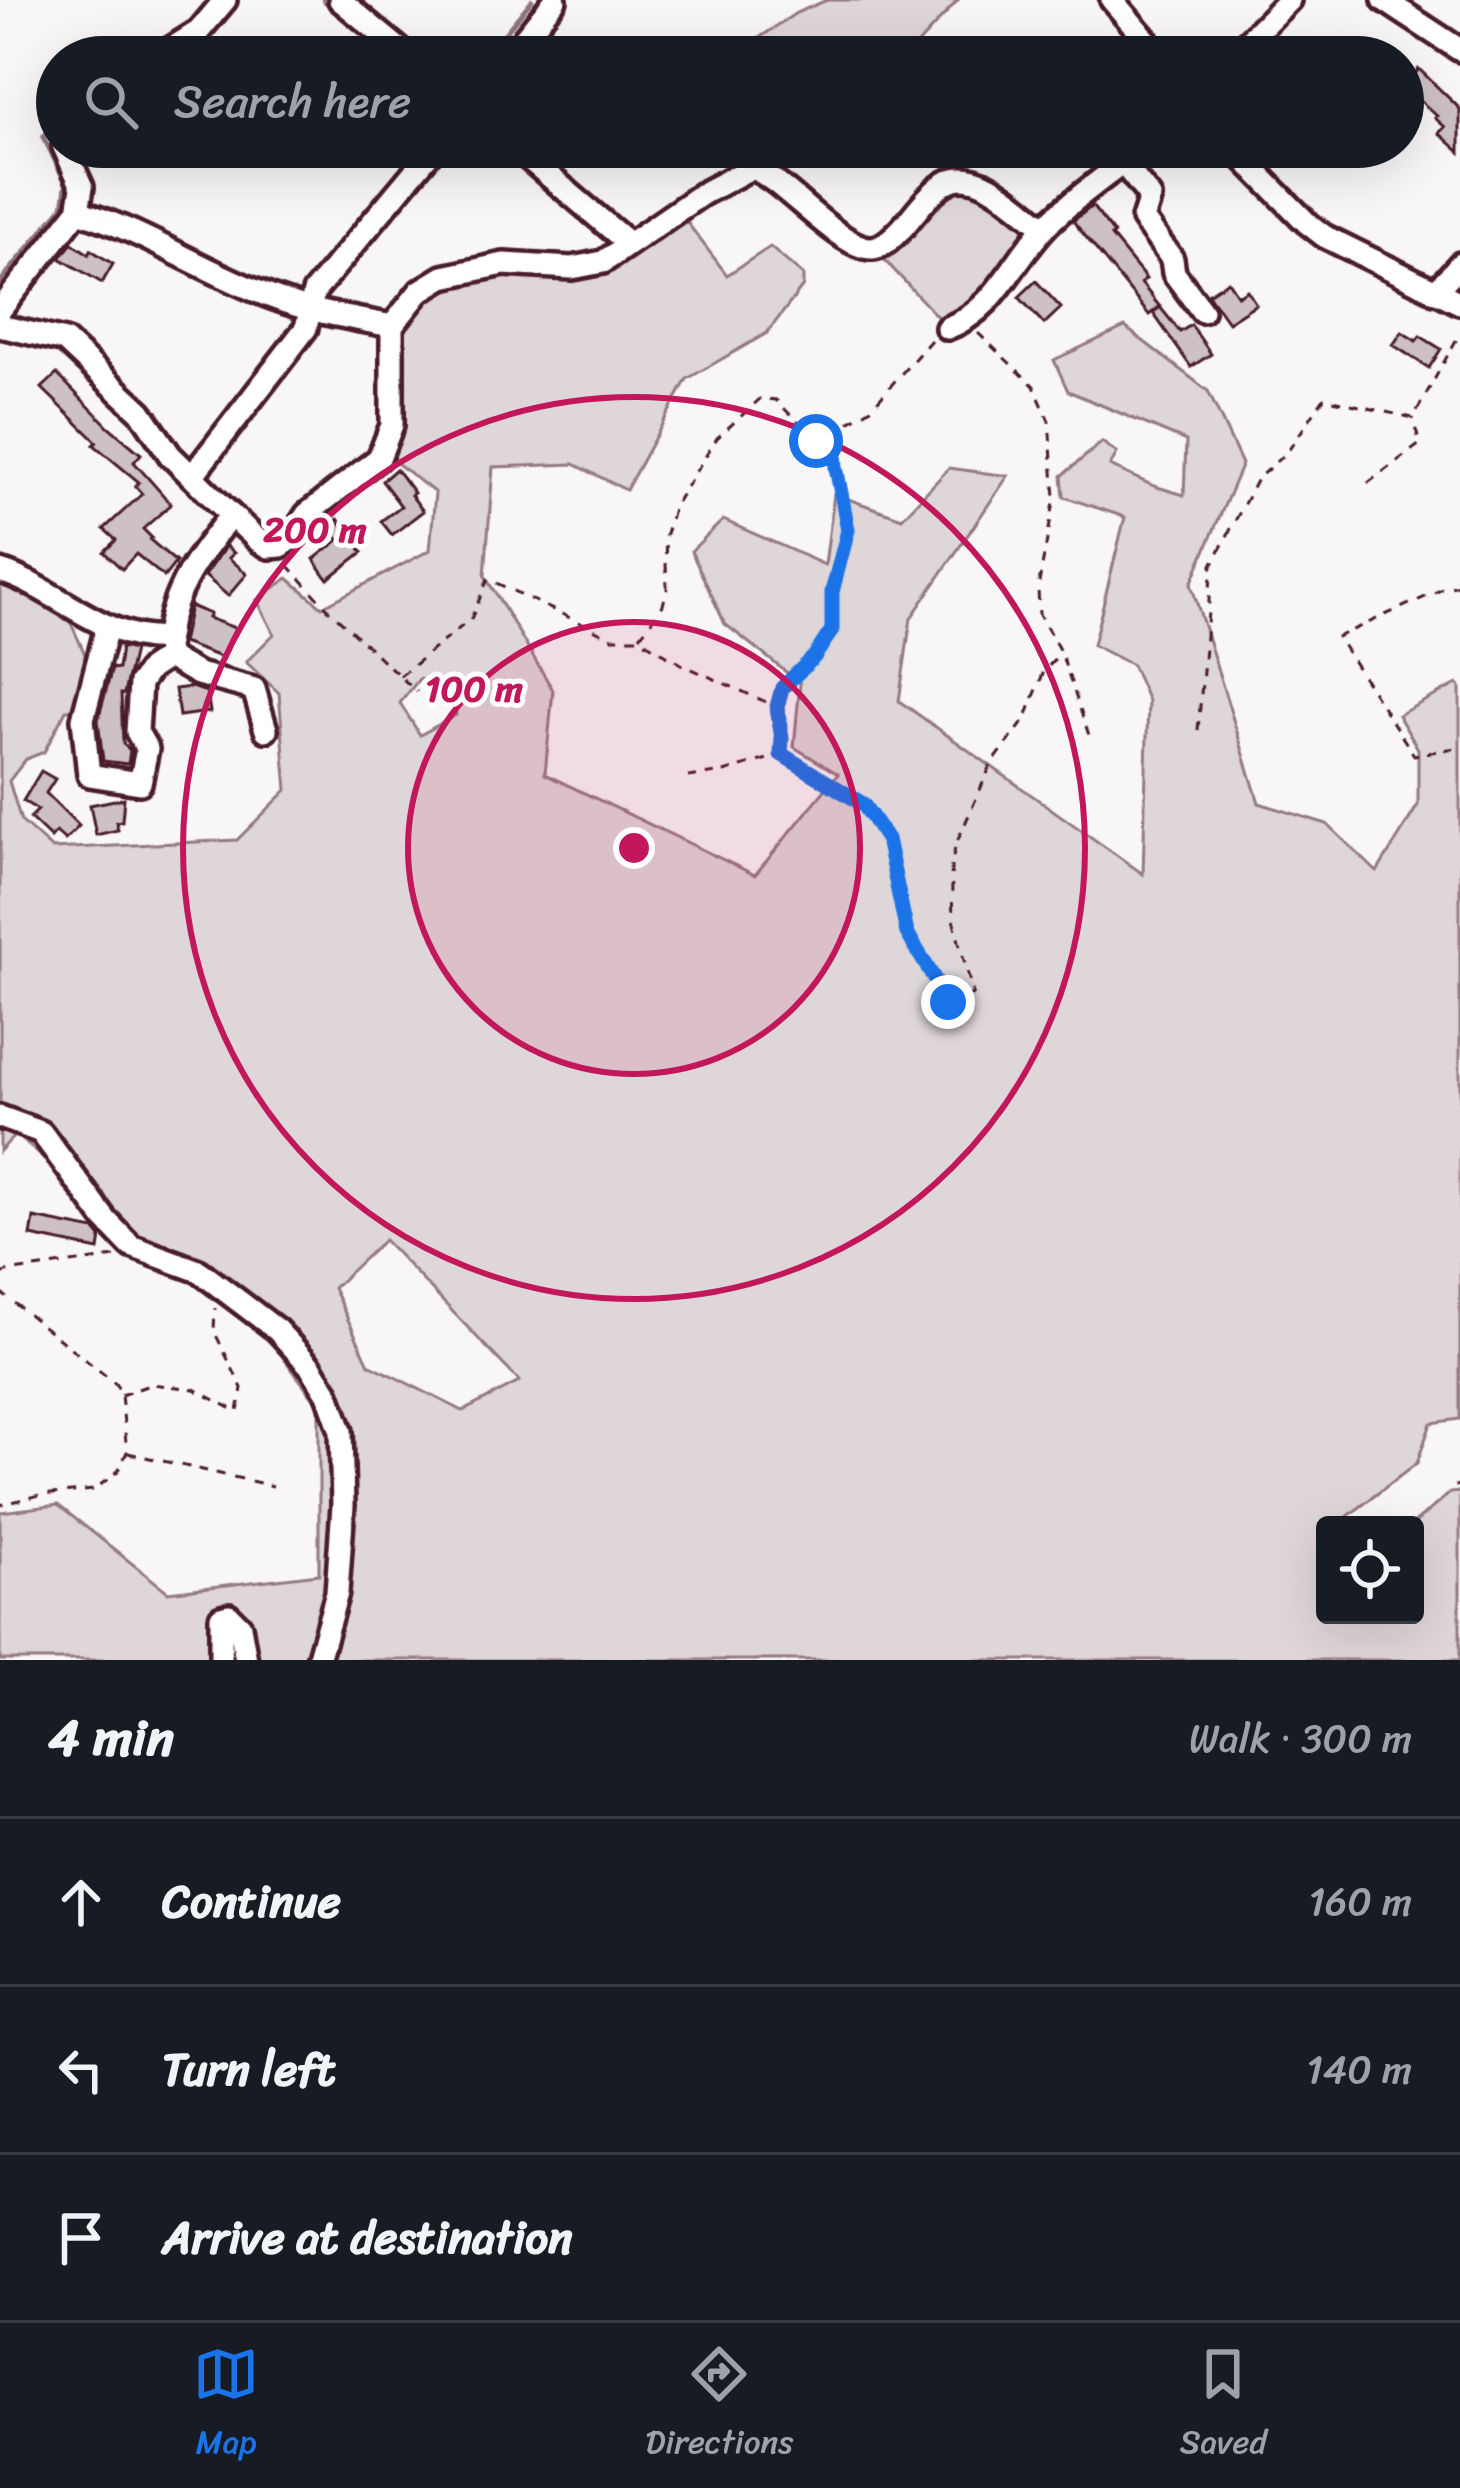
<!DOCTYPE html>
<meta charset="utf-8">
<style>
body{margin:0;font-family:Sriracha,sans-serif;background:#242831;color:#f1f3f6}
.controls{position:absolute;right:36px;bottom:36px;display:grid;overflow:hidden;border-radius:12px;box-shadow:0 12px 48px #0002}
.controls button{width:108px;height:108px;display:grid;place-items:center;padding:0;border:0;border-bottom:3px solid #363941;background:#171b24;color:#f1f3f6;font:60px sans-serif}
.stop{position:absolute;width:36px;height:36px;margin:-27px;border:9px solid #1a73e8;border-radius:50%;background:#fff}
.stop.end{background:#1a73e8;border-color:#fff;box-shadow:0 3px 12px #0008}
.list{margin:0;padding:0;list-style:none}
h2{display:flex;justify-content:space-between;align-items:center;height:156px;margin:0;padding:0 48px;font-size:51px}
h2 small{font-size:39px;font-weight:400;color:#9ea1a6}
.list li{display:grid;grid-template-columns:78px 1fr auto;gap:36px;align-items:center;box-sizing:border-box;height:168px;padding:0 48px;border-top:3px solid #363941}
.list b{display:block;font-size:45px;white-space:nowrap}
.list em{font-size:39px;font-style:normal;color:#9ea1a6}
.icon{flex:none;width:66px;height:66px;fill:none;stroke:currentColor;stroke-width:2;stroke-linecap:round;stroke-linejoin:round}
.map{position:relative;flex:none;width:1460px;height:1660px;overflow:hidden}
.search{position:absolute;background:#171b24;box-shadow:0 12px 48px #0002;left:36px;right:36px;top:36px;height:132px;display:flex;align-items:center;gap:30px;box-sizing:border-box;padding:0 42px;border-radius:66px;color:#9ea1a6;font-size:45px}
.sheet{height:660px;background:#171b24}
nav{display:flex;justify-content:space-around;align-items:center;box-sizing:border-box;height:168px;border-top:3px solid #363941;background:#171b24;font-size:33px;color:#9ea1a6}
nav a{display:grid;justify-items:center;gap:6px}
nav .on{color:#1a73e8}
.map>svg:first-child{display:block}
.green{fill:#ded6d9;stroke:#947a82;stroke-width:3;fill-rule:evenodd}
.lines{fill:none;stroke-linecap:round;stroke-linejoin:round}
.stream{stroke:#8f747b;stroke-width:4.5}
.building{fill:#cdc1c4;stroke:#4a1f2b;stroke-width:3}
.minor-casing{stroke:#4a1f2b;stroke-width:30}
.path{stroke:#4a1f2b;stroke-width:3;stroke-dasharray:9 9;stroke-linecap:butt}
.minor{stroke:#fff;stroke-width:21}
.route{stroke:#1a73e8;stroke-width:15}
.ring{fill:none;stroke:#c2185b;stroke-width:6}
.centre{fill:#c2185b;stroke:#fff;stroke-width:6}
.ring-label{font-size:36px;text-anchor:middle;font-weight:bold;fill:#c2185b;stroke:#fff;stroke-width:10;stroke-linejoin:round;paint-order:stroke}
</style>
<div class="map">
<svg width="1460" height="1660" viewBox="0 0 1460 1660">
<rect width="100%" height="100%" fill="#f8f6f7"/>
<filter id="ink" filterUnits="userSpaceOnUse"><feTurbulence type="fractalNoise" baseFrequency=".00833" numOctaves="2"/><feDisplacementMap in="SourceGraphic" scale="24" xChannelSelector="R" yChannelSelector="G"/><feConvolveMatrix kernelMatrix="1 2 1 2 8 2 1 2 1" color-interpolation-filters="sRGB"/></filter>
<g filter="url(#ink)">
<g class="green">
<polygon points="827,0 958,0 906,57 731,57 796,13"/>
<polygon points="972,182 1038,230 968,313 943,323 882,257 948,189"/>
<path d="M 683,217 L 727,275 L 770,247 L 803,275 L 803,286 L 767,333 L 687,379 L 626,490 L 574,464 L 493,467 L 485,576 L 553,690 L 545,774 L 755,875 L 838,774 L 794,747 L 800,683 L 725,624 L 691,551 L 723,520 L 825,565 L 834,494 L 902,518 L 949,468 L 1008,476 L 911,618 L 899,701 L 1143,874 L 1148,701 L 1132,665 L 1093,645 L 1125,517 L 1064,497 L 1062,476 L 1102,442 L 1117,453 L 1110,466 L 1154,486 L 1184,495 L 1186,441 L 1068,391 L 1054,360 L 1125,327 L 1208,391 L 1242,464 L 1191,584 L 1259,803 L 1327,824 L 1377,872 L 1418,805 L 1418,749 L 1398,715 L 1457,684 L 1460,687 L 1460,1419 L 1431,1423 L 1417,1463 L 1347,1517 L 1344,1525 L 1325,1525 L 1325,1615 L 1415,1615 L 1415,1525 L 1412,1525 L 1450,1493 L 1460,1492 L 1460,1660 L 0,1660 L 0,1512 L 58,1505 L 168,1592 L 319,1574 L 319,1405 L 214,1266 L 125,1230 L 16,1134 L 0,1151 L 0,583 L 69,619 L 85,654 L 83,710 L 66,710 L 44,752 L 26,759 L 9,781 L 21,821 L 52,849 L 237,840 L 287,790 L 279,693 L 246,662 L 274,634 L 257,600 L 288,578 L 322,607 L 430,550 L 435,493 L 388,456 L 397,341 L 424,297 L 467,277 L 591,274 ZM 419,679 L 448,689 L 456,715 L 420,735 L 400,703 ZM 384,1240 L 519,1381 L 519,1382 L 463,1411 L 369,1364 L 333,1288 Z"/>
</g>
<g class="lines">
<g class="stream">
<polyline points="323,0 390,57"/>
<polyline points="137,57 158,45"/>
<polyline points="485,57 532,0"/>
<polyline points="0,282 63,206 66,184 43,136 57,124"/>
</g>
</g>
<g class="building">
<polygon points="1419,69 1460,109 1460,152 1439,133 1445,127 1435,118 1437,116 1404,86"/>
<polygon points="1092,206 1114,234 1111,236 1146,279 1141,283 1160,307 1149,315 1073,221"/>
<polygon points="72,243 89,254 91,250 113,264 102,283 60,258"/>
<polygon points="1036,281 1061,308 1044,324 1019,297"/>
<polygon points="1228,281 1238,296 1247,290 1256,304 1228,322 1208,294"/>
<polygon points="1160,307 1180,332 1191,325 1211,354 1191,367 1153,313"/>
<polygon points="1402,332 1416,341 1420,336 1441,349 1429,368 1393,345"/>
<polygon points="57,374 109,427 141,454 134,462 171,504 143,529 152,538 150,540 176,562 164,577 136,554 122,569 104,552 116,540 104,529 142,494 135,486 139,482 94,445 97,442 42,388"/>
<polygon points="396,469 414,493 411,495 423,511 392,535 381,521 401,506 382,481"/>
<polygon points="338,519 363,552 328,579 314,559 339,540 329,526"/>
<polygon points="226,546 234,553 229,558 247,574 228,596 205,576"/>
<polygon points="190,606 210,614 208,618 235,628 223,658 182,643"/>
<polygon points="121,647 134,650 124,694 121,694 123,744 130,750 128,764 103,761 98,720 112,668 118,669"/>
<polygon points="191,687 207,692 210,712 179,716 175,689"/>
<polygon points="41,771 55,779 46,793 79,826 65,840 56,832 51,838 30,818 38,810 23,801"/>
<polygon points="124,798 122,821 116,822 118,830 96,835 90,805"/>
<polygon points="34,1218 95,1230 101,1237 99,1250 31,1236"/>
</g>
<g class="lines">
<g class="minor-casing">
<g id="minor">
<polyline points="340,0 409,57"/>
<polyline points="1112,0 1161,57"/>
<polyline points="1384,0 1460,50"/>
<polyline points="158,57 199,31 225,0"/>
<polyline points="509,57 555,0"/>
<polyline points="1232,57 1289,0"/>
<polyline points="515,147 628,243"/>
<polyline points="1232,147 1306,222 1324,236 1460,303"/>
<polyline points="1123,163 1150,197 1143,219 1172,259 1174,273 1202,311"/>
<path d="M 78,211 C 146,232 206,273 274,298 C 311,312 352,318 392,326"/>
<polyline points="1435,292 1460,264"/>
<polyline points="0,310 78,211 82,187 64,147"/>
<path d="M 0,326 L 65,341 L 141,412 L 170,455 L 231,515 L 259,541 L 269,547 L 281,546 L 290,540 L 307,514 L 379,458 L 392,425 L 392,326 L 420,291 L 443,277 L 504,264 L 572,268 L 603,262 L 702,194 L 751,168 C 782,177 841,251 873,248 C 885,247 895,235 903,227 C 916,212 931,190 949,181 C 979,166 1021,210 1044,227"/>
<path d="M 947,328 C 998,310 1015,254 1052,220 C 1080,193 1113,172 1142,147"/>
<polyline points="192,476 306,328 314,292 435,147"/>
<path d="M 0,571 C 55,587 107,644 167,638 C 172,588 201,553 231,515"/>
<polyline points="107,627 83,719 89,775 140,783 147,749 137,732 140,683 150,669 168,657"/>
<polyline points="167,644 168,657 198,674 254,689 266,730"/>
<polyline points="0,1117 41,1132 105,1219 131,1246 199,1271 277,1330 311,1367 328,1394 341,1431 343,1505 337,1593 318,1660"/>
<polyline points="221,1660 221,1617 229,1615 240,1626 246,1660"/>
</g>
</g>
<g class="path">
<polyline points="978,333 1034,386 1049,421 1055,497 1038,588 1039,614 1061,653 1091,741"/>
<polyline points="1368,483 1420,444 1413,418"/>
<polyline points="288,565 329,610 417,692"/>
<polyline points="1460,585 1445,588 1337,637 1414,755 1460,747"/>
<polyline points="640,636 663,605 667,589 665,538 674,506 717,438 761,398 776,400 816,441 833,438"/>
<polyline points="400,676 471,619 488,579 612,638 639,638 683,665 775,706"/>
<polyline points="1198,730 1212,565 1257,479 1288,451 1324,398 1413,418 1460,333"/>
<polyline points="781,753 782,739 777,707 782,688 814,657 832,630 833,592 848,530 836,468 834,438 846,424 871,408 931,340"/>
<polyline points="688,777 724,772 781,755 863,804 887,839 907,933 948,1002 973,994 953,919 951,866 956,844 991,765 1025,720 1044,671 1061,653"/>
<polyline points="0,1275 6,1272 115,1257"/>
<polyline points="0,1292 116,1384 121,1395 127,1452 118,1471 94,1490 40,1495 0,1505"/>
<polyline points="121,1395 152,1384 194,1389 238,1412 242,1388 214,1331 215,1308"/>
<polyline points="128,1453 273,1486"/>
<polyline points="1455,1486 1460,1485"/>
</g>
<use href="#minor" class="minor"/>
</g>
</g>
<g class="lines" filter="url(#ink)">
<polyline class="route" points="816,441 834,438 836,467 848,530 832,592 832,630 814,657 782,688 777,707 782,739 781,754 863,804 887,839 907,933 948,1002"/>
</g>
<circle cx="634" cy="848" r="226" fill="#c2185b" fill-opacity=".12"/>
<g class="ring">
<circle cx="634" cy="848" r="226"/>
<circle cx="634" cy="848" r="451"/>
</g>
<circle cx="634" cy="848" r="18" class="centre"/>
<g class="ring-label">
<text x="315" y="542">200 m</text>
<text x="474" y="701">100 m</text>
</g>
</svg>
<div class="controls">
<button><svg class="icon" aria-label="locate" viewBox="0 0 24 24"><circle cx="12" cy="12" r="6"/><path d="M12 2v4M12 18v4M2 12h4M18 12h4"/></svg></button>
</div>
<div class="stop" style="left:816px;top:441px"></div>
<div class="stop end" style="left:948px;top:1002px"></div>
<div class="search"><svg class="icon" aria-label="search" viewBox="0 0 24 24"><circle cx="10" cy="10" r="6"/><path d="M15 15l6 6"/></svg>Search here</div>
</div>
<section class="sheet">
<h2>4 min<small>Walk · 300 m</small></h2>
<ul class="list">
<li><svg class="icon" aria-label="ahead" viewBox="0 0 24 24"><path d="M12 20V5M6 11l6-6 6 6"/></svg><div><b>Continue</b></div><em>160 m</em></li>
<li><svg class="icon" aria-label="left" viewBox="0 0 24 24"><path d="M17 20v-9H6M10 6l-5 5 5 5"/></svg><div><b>Turn left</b></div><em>140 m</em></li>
<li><svg class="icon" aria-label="arrive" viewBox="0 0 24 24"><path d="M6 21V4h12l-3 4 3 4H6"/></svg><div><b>Arrive at destination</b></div></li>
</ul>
</section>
<nav>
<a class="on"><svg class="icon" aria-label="map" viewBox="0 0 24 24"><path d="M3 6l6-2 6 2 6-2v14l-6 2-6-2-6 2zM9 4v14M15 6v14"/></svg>Map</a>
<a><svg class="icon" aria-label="directions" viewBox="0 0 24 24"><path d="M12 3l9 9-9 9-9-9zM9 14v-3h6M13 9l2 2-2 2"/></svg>Directions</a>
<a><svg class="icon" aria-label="saved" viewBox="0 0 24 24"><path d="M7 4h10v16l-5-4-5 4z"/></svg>Saved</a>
</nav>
